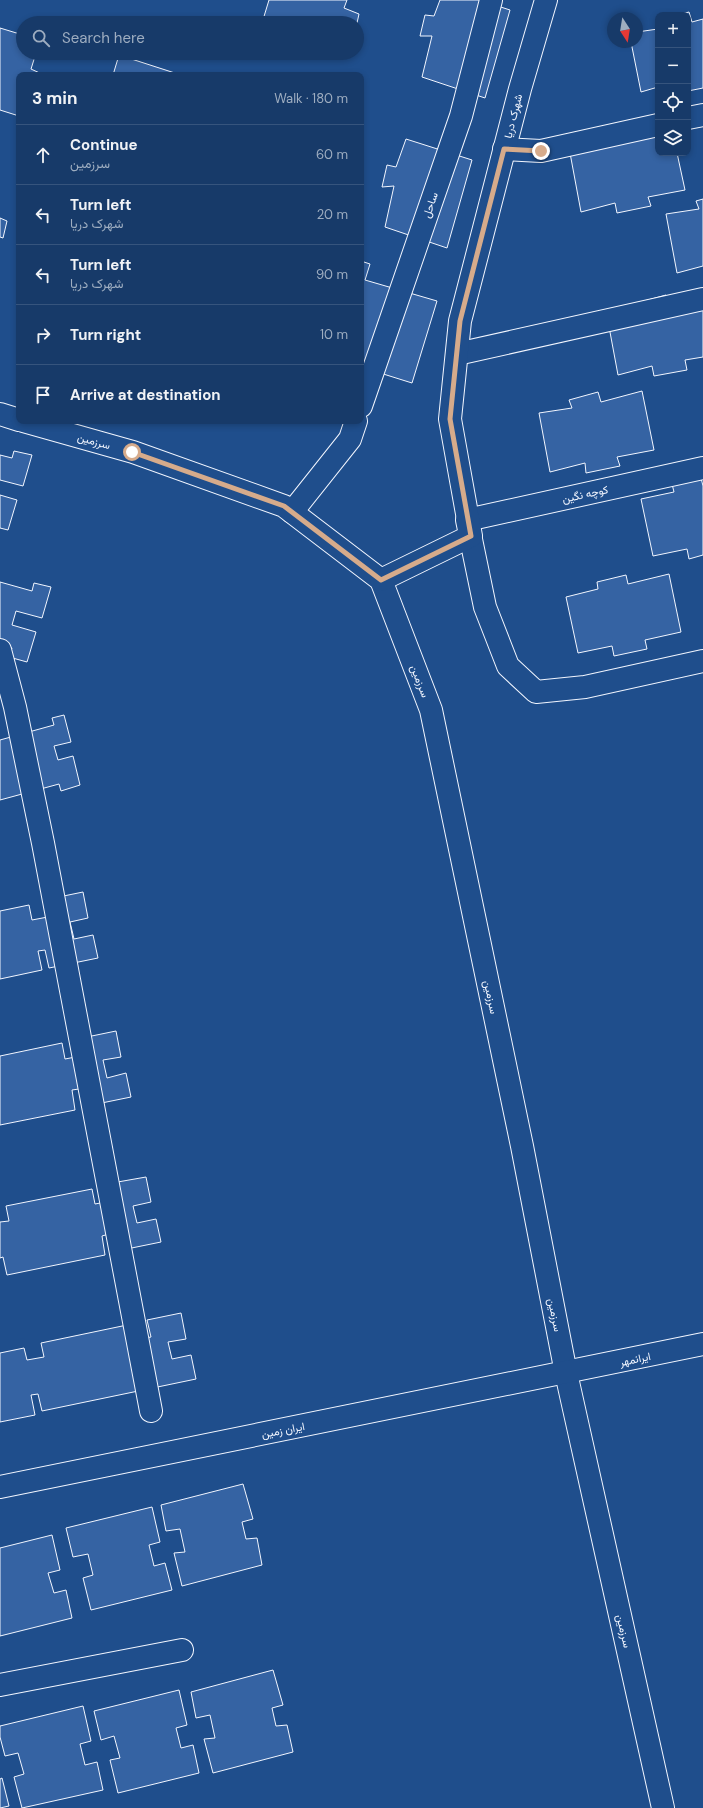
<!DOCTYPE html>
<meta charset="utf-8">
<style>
body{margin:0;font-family:"DM Sans",Vazirmatn,sans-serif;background:#244571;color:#f1f3f6}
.controls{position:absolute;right:12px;top:12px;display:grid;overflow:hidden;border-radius:8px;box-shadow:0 2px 6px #0003}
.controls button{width:36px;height:36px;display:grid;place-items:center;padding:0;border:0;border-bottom:1px solid #36547d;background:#173a69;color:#f1f3f6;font:20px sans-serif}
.compass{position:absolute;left:607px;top:12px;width:36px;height:36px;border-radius:50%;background:#173a69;box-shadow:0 2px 6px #0003;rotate:168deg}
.stop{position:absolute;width:12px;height:12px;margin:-9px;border:3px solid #d6ab8b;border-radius:50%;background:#fff}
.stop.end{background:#d6ab8b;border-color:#fff;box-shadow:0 1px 4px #0008}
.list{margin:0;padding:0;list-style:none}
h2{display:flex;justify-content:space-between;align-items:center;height:52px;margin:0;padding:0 16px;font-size:17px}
h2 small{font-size:13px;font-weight:400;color:#9eadc0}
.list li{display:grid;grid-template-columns:26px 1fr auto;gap:12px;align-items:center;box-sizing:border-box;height:60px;padding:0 16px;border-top:1px solid #36547d}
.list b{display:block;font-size:15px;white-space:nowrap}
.list p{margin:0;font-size:13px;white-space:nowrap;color:#9eadc0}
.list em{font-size:13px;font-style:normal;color:#9eadc0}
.icon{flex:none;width:22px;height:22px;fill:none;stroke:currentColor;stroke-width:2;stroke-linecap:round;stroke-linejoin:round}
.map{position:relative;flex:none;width:703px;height:1808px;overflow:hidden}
.search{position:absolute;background:#173a69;box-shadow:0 2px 6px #0003;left:16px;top:16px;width:348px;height:44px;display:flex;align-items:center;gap:10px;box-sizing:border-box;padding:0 14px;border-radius:22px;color:#9eadc0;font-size:15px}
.panel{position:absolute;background:#173a69;box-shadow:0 2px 6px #0003;left:16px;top:72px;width:348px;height:352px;border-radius:8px}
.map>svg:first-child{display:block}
.building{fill:#3563a3;stroke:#f2f6ff}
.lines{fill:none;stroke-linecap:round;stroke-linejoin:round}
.minor-casing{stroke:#f2f6ff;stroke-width:24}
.minor{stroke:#1f4e8c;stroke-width:22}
.route{stroke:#d6ab8b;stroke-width:5}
.labels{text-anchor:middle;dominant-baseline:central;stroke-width:3;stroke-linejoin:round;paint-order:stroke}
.street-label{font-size:11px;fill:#f2f6ff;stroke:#1f4e8c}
</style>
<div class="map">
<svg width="703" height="1808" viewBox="0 0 703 1808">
<rect width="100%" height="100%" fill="#1f4e8c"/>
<g class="building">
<polygon points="269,0 347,0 344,8 359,14 357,23 262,23"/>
<polygon points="440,0 479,0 510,10 485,98 422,77 432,36 420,36 425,15 434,16"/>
<polygon points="689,12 692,22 703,19 703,88 688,91 688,15 678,15"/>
<polygon points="0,28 23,35 23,53 36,53 31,69 44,75 19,75 19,116 0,110"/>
<polygon points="658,29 658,87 641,92 631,42 637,42 637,32"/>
<polygon points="119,55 181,75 113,75"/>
<polygon points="658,135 658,153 677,153 685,190 648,197 651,206 617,213 615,203 581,212 570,153"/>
<polygon points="406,139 472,160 447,248 385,227 394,186 382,187 387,165 396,167"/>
<polygon points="703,199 703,266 677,273 666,214 699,209 696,201"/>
<polygon points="0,218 7,221 3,238 0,237"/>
<polygon points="361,261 370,264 365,280 437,301 412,383 361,367"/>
<polygon points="666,295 669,305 703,296 703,357 685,360 687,370 654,376 652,366 618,375 607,316 637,303"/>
<polygon points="642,391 654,450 617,457 620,466 586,473 585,463 550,472 539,413 572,408 569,400 598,392 601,402"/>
<polygon points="14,451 32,455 23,486 0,480 0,455 12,458"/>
<polygon points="701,478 703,486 703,555 689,559 687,549 653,556 641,499 674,492 672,484"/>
<polygon points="0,495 17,500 8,530 0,528"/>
<polygon points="669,574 681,632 645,640 647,649 614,656 612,646 578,653 566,597 598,589 597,582 626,575 628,584"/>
<polygon points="0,582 32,591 34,583 51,587 42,618 16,611 12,625 36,632 27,662 9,657 12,648 0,645"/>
<polygon points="64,715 71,742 54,746 58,760 73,756 80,785 61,791 59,784 0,800 0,740 54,725 52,718"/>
<polygon points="83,892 88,918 70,922 74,939 93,935 98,958 49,968 45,950 38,951 42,970 0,979 0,911 29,905 32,920 53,916 49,899"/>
<polygon points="116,1031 121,1057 103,1060 107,1078 126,1073 131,1097 82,1107 79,1089 72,1090 75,1110 0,1125 0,1056 62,1043 65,1059 86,1055 82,1038"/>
<polygon points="146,1177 151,1202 133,1206 137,1223 156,1219 161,1242 112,1252 109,1234 102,1236 105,1255 7,1275 3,1257 0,1258 0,1222 9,1221 6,1206 92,1189 95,1204 116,1200 112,1183"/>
<polygon points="181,1313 186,1339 168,1342 172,1359 191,1355 196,1379 42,1411 38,1394 31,1395 35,1415 0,1422 0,1353 24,1348 27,1360 44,1357 41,1343 127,1325 130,1341 151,1337 147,1320"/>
<polygon points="243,1484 253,1519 242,1522 246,1539 257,1538 262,1565 182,1586 174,1553 185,1552 180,1529 166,1531 161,1505"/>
<polygon points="152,1507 160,1542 149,1545 154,1566 165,1563 172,1590 91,1610 83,1578 93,1575 88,1554 73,1557 66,1528"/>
<polygon points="52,1535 60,1570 48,1573 54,1593 66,1590 72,1618 0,1636 0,1548"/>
<polygon points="273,1670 283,1705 272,1708 276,1726 287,1725 293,1752 213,1773 204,1739 215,1738 210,1715 196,1718 191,1692"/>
<polygon points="179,1690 187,1725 176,1728 181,1748 193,1745 199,1773 118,1793 110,1760 120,1758 114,1736 101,1740 94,1711"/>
<polygon points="83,1706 91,1741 80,1744 85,1765 97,1762 103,1790 22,1808 14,1777 24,1774 18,1753 5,1756 0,1737 0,1726"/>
<polygon points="2,1778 9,1806 0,1808 0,1779"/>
</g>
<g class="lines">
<g class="minor-casing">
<g id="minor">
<polyline points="688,118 703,115"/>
<polyline points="504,149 541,151 658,125"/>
<polyline points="457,354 703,299"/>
<polyline points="361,406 461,116 491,0"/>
<polyline points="0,414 19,420"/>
<polyline points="23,421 133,452 284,506 381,580 431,710 522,1146 566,1373 663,1808"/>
<polyline points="703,468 467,520 485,607 508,666 536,692 585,687 703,661"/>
<polyline points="292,512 350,439 356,421"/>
<polyline points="381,580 471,536 450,419 460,321 520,89 546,0"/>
<polyline points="0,650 15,707 43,843 151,1411"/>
<polyline points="0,1487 703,1344"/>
<polyline points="0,1685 182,1650"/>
</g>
</g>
<use href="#minor" class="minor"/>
</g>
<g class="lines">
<polyline class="route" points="132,452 284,506 381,580 471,536 450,419 460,321 504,149 541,151"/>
</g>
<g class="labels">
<g class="street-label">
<text transform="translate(513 116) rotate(-76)">شهرک دریا</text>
<text transform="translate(430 205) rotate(-71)">ساحل</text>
<text transform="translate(94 441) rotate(16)">سرزمین</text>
<text transform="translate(585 494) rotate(-12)">کوچه نگین</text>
<text transform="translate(420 681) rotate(69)">سرزمین</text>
<text transform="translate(491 997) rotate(78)">سرزمین</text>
<text transform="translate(555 1315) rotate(79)">سرزمین</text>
<text transform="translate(635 1359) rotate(-12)">ایرانمهر</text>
<text transform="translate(283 1430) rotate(-11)">ایران زمین</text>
<text transform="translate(624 1631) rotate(77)">سرزمین</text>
</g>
</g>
</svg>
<div class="controls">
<button>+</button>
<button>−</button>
<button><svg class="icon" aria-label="locate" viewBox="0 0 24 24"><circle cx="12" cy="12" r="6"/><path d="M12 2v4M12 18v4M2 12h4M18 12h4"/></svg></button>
<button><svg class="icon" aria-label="layers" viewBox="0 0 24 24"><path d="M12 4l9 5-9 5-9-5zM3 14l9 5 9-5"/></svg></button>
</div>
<svg class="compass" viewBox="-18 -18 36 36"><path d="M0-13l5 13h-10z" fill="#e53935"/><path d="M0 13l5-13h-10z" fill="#9eadc0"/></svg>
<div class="stop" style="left:132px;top:452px"></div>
<div class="stop end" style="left:541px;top:151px"></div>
<div class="search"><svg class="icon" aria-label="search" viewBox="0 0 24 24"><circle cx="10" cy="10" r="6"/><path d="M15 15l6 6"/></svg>Search here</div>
<section class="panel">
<h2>3 min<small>Walk · 180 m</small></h2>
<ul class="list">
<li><svg class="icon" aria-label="ahead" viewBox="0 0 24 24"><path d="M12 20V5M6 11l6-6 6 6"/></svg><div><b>Continue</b><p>سرزمین</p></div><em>60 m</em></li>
<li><svg class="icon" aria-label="left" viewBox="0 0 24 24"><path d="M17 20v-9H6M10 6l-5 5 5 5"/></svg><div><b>Turn left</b><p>شهرک دریا</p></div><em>20 m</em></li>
<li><svg class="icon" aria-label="left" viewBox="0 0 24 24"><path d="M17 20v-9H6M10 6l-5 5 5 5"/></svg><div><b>Turn left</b><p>شهرک دریا</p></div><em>90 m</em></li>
<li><svg class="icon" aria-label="right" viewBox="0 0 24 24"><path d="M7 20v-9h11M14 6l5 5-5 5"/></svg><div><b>Turn right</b></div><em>10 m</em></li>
<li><svg class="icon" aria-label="arrive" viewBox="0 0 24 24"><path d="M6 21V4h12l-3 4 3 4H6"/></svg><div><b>Arrive at destination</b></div></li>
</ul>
</section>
</div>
